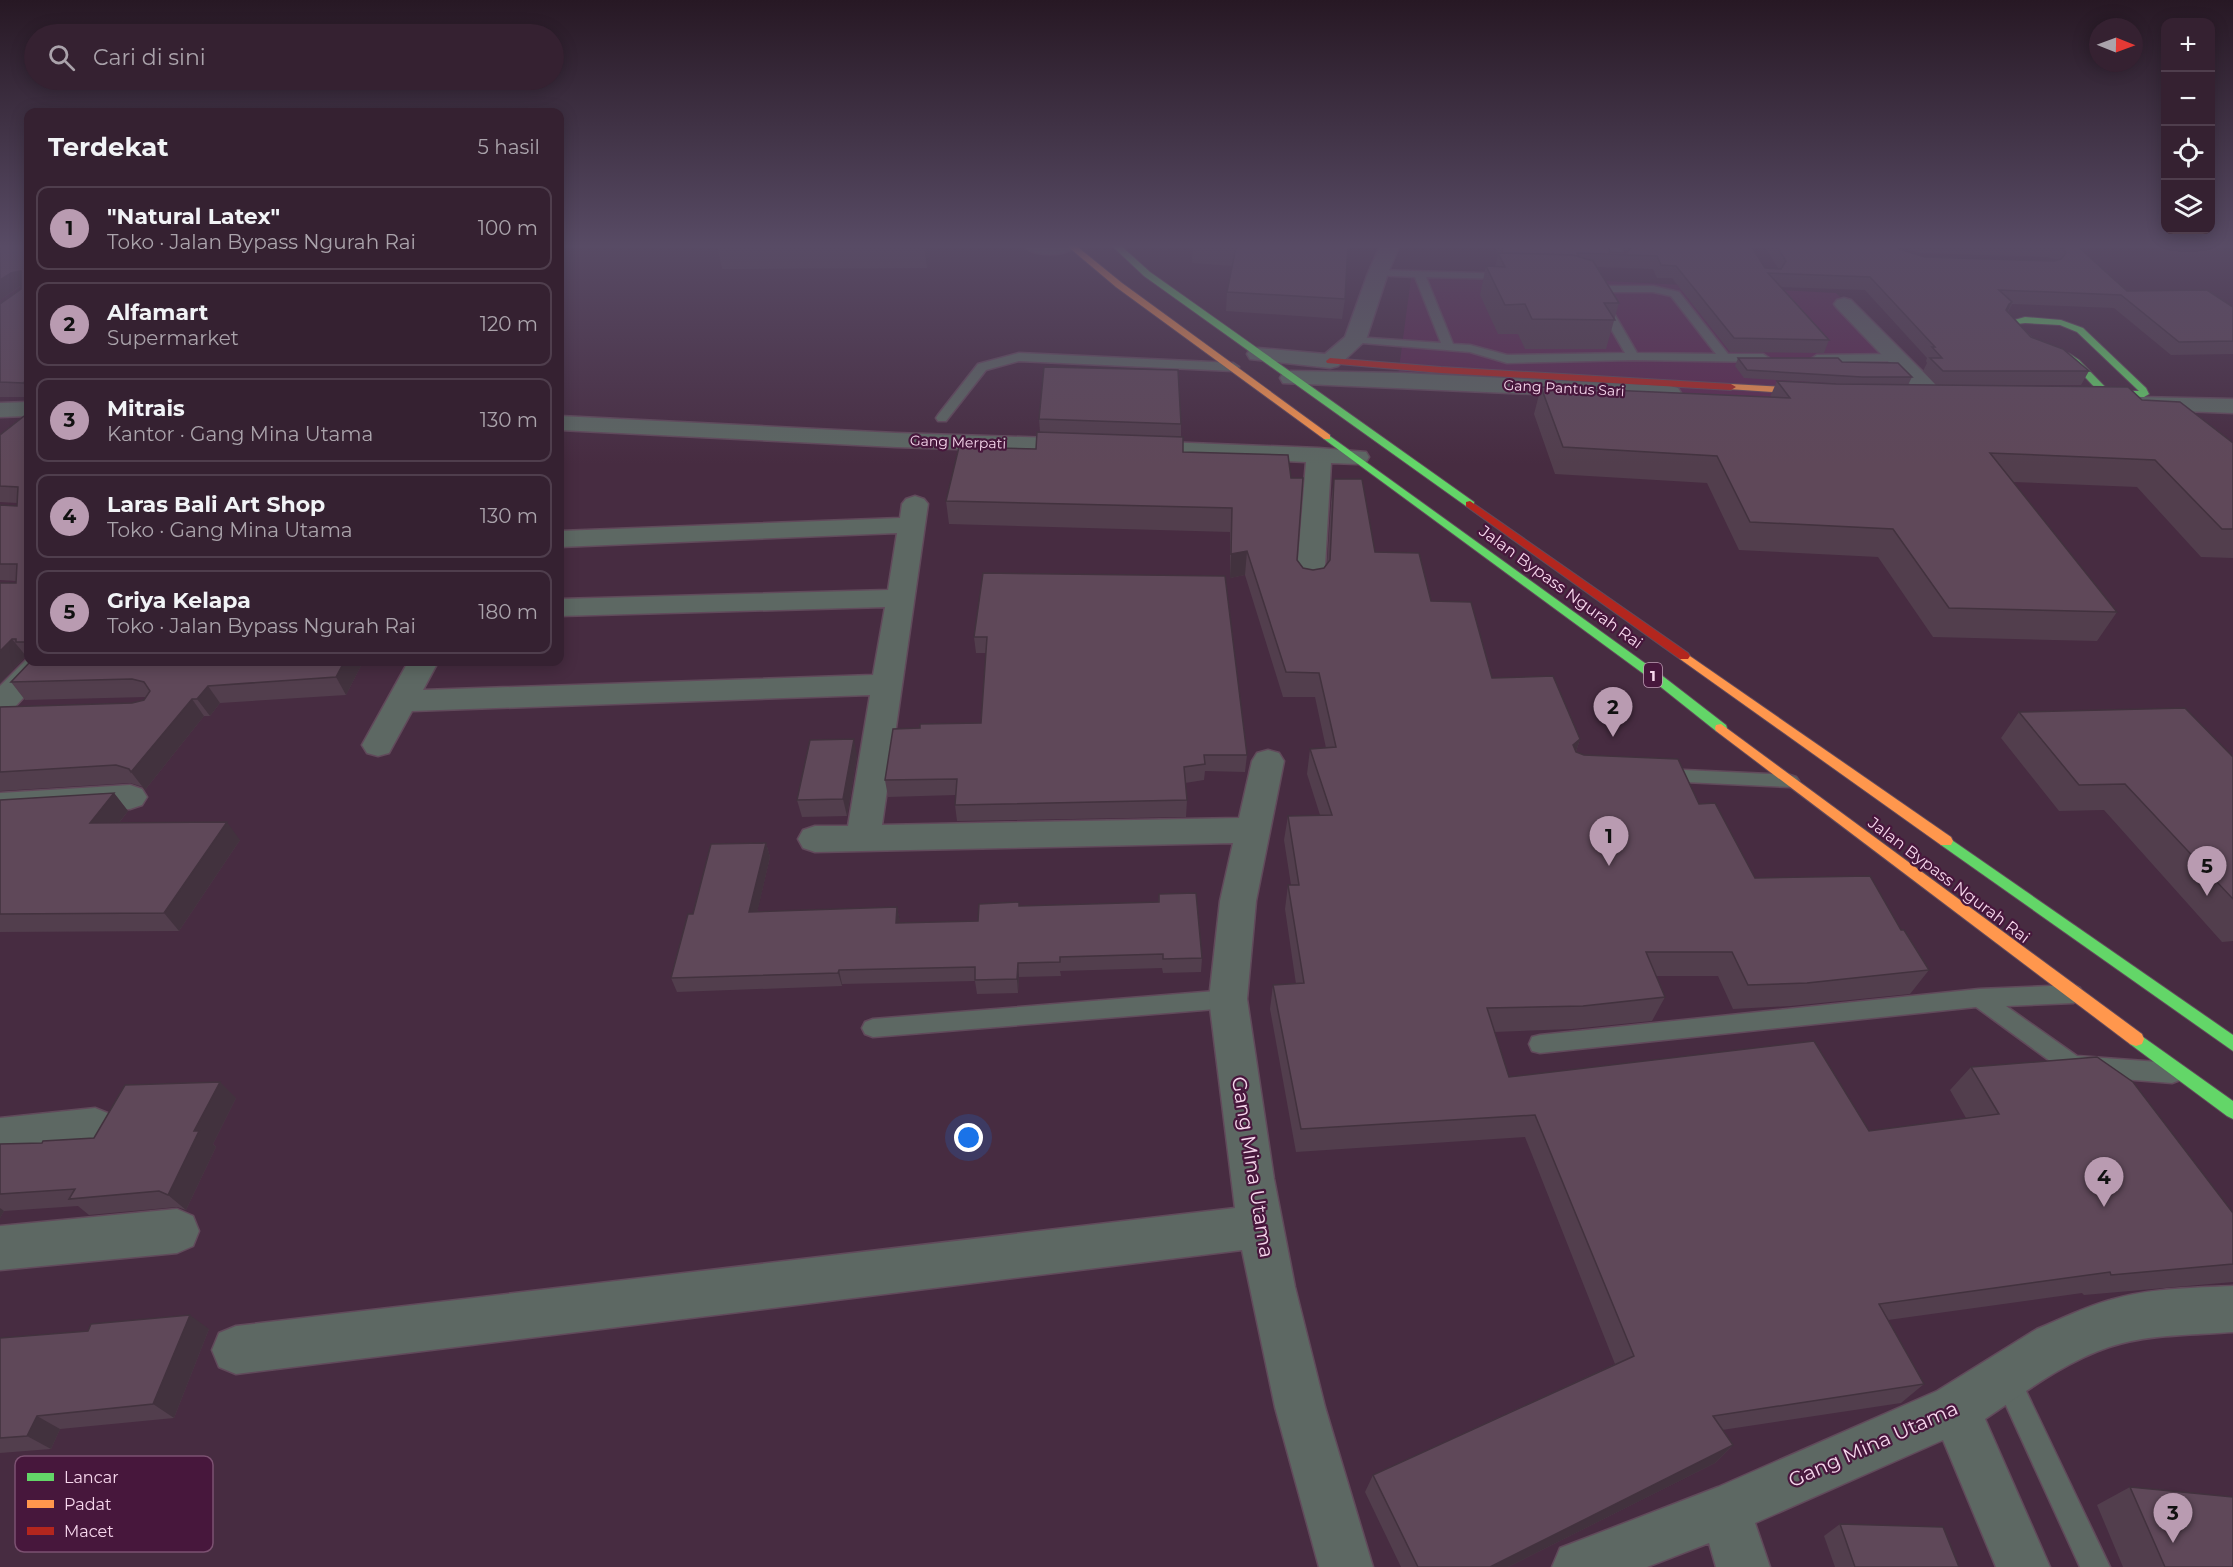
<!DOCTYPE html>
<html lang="id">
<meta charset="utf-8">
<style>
body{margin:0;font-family:Montserrat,sans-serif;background:#3d2939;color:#f1f3f6}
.controls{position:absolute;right:18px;top:18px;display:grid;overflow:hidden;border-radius:12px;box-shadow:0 3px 15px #0003}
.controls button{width:54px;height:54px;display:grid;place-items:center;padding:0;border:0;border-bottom:2px solid #4f3e4d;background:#352131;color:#f1f3f6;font:30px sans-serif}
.compass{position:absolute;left:2089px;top:18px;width:54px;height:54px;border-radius:50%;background:#352131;box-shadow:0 3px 15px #0003;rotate:91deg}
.you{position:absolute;left:969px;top:1138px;width:21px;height:21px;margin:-15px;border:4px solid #fff;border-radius:50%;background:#1a73e8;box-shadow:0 0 0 9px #1a73e833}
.badge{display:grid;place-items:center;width:39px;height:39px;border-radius:50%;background:#b99bb1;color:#111;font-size:20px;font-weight:700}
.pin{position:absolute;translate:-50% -50px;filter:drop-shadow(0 2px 3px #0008)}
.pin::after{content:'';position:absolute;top:32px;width:21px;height:18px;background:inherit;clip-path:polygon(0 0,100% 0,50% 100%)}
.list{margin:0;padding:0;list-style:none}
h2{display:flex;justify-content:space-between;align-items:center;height:78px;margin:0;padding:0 24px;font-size:26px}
h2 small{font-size:20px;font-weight:400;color:#aaa3ab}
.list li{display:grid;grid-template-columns:39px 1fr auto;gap:18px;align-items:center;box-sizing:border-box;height:84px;margin:0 12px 12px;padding:0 12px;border:2px solid #4f3e4d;border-radius:12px}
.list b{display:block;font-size:22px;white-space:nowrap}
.list p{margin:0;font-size:20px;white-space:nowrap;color:#aaa3ab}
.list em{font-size:20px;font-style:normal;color:#aaa3ab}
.icon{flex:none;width:33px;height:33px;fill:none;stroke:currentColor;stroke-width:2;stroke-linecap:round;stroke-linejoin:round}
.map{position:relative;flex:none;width:2233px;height:1567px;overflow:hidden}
.search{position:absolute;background:#352131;box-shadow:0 3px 15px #0003;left:24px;top:24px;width:540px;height:66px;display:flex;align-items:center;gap:15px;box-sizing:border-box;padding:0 21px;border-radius:33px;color:#aaa3ab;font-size:22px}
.panel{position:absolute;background:#352131;box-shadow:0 3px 15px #0003;left:24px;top:108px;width:540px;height:558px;border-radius:12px}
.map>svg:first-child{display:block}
.built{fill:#5c2950}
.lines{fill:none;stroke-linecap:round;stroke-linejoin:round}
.lane-casing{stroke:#614a5b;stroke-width:3}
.street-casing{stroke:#614a5b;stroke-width:3}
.fast-casing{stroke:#614a5b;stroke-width:2}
.slow-casing{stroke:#614a5b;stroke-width:2}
.jam-casing{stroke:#614a5b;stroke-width:2}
.lane{fill:#5d6863;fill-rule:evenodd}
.street{fill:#5d6863;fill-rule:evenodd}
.fast{fill:#63d668;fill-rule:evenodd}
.slow{fill:#ff974d;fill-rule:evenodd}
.jam{fill:#b3261e;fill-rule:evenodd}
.wall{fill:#523e4d}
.shaded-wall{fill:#42323e}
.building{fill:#5f4859;stroke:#42323e;stroke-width:1.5}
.labels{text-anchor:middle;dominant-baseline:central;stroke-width:4.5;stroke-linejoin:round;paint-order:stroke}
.far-street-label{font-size:14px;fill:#f7d7ed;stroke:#47173c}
.shield{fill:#47173c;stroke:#c29db8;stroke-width:1.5}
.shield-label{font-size:15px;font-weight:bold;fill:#f7d7ed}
.street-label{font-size:16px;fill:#f7d7ed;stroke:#47173c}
.near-street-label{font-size:20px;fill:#f7d7ed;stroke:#47173c}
.key{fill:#47173c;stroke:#7c5171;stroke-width:1.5}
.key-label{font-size:16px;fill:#f7d7ed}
</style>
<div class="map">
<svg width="2233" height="1567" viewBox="0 0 2233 1567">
<rect width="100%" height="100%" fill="#472c41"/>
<polygon class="built" points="1412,271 1836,293 1947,411 1398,376"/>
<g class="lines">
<g class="lane-casing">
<g id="lane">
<path d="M 1020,244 L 1032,244 L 1041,248 L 1073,244 L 1076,247 C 1062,257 1033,257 1020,244 Z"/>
<polygon points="1378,270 1512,274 1513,276 1508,279 1426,277 1453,344 1470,345 1507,355 1625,353 1596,303 1602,300 1608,303 1637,353 1716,354 1671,296 1653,292 1593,292 1588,289 1593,286 1653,286 1679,292 1728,354 1763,354 1769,358 1763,362 1633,360 1507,363 1470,352 1351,342 1351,338 1355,337 1441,343 1415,277 1374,275 1374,271"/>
<polygon points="1019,353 1233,363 1239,367 1233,371 1019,361 986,370 946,421 938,421 936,418 938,415 978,364"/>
<polygon points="1896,354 1902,358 1900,361 1817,363 1811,359 1817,355"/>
<polygon points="1663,769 1790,775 1796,777 1799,781 1796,785 1790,787 1663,781 1657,779 1654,775 1657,771"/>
<polygon points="2073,985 2080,988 2084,994 2080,1000 2073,1003 2006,1006 2077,1056 2172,1063 2180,1066 2183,1073 2180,1080 2172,1083 2073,1075 2065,1072 1976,1007 1540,1053 1532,1051 1529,1044 1532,1037 1540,1035 1979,989"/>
<polygon points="1228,990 1235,993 1239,999 1235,1005 1228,1008 873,1037 865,1034 862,1028 865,1022 873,1019"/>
<polygon points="2006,1364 2015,1368 2110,1567 2080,1567 1993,1377 1997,1368"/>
</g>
</g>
<g class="street-casing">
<g id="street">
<polygon points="1381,244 1400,244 1388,273 1366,340 1338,366 1330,368 1250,359 1247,354 1250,349 1258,348 1325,354 1345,337 1368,273"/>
<polygon points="1600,244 1619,244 1626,259 1623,263 1609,263"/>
<polygon points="1844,298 1851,300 1941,390 1944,395 1941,400 1933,402 1925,400 1837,308 1834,304 1837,300"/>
<polygon points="1291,371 1401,373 1670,386 1678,388 1681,393 1678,398 1670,400 1283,383 1280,378 1283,373"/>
<polygon points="2139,397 2233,399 2233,413 2131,409 2128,404 2131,399"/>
<polygon points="28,402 28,416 0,417 0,403"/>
<polygon points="560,416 896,433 1082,439 1091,441 1094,446 1091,451 1082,453 896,447 560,430"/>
<polygon points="1140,441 1319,448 1366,452 1369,457 1366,462 1357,464 1331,463 1324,584 1320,590 1310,592 1300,590 1296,584 1306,462 1131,453 1128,448 1131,443"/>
<polygon points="915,496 924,499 928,504 882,825 1239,818 1252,761 1257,753 1268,750 1279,753 1284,761 1256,901 1247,999 1274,1179 1295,1287 1325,1407 1373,1567 1319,1567 1275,1407 1242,1250 236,1374 219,1367 212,1350 219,1333 236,1326 1235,1208 1209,999 1220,901 1233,843 815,852 803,848 798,839 803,830 815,826 848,826 870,695 412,711 389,753 378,756 367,753 362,745 408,662 438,662 423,690 873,675 885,607 560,616 560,599 888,590 897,533 560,547 560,531 900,518 902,504 906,499"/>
<polygon points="28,658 28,662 57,662 11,711 0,714 0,686"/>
<polygon points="130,785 142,789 147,797 142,805 130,809 0,817 0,793"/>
<polygon points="95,1108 110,1114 116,1127 110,1140 95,1146 0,1156 0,1118"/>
<polygon points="177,1209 193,1216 199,1231 193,1246 177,1253 0,1270 0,1226"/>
<path d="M 2233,1286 L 2233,1332 C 2193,1335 2148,1334 2109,1347 C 2064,1362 2024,1393 1985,1419 L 2050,1567 L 1996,1567 L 1943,1440 L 1755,1523 L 1770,1567 L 1716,1567 L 1709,1543 L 1647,1567 L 1552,1567 L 1560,1548 L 1718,1487 L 1937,1391 L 2037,1329 C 2061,1319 2085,1307 2110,1300 C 2149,1288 2193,1288 2233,1286 Z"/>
</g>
</g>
<g class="fast-casing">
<g id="fast">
<polygon points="1110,244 1119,244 1150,272 1474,502 1474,506 1466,506 1144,276"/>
<path d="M 2025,317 L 2061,320 L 2083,328 L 2146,388 L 2149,394 L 2144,397 L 2088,396 L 2088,392 L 2098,391 L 2073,364 L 2064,358 L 2030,346 L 2007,322 ZM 2025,323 L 2060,325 L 2077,332 L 2139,391 L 2109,391 L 2079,360 L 2070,354 L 2036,342 L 2017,324 Z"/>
<polygon points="1327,434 1660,674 1726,725 1727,728 1726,731 1716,731 1652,680 1324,439 1324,435"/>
<polygon points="1946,836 2233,1035 2233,1051 1941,845 1939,841 1941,837"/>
<polygon points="2136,1032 2233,1101 2233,1119 2227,1116 2130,1044 2128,1039 2130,1034"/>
</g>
</g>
<g class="slow-casing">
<g id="slow">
<polygon points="1065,244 1074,244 1122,283 1330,435 1330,439 1324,439 1116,287"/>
<polygon points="1731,384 1818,389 1823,392 1818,395 1728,389 1728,385"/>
<polygon points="1684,652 1951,837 1953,841 1951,845 1941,845 1680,659 1678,656 1680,653"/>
<polygon points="1721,724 2142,1034 2144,1039 2142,1044 2136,1046 2130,1044 1716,731 1715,728 1716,725"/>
</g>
</g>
<g class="jam-casing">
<g id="jam">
<polygon points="1330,358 1441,367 1731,384 1736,387 1731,390 1441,373 1327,363 1326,361"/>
<polygon points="1470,501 1688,653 1690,656 1688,659 1680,659 1466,506 1466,502"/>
</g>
</g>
<use href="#lane" class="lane"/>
<use href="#street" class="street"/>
<use href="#fast" class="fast"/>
<use href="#slow" class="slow"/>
<use href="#jam" class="jam"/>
</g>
<g class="wall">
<polygon points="0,244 28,244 28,397 0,397 0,304 21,289 21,286 0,300"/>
<polygon points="717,244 932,244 927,268 722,269"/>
<polygon points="1193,244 1348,244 1345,299 1342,319 1226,311 1227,292 1232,266 1192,263"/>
<polygon points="1494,244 1608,244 1610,252 1626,253 1622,244 1750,244 1765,268 1778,268 1763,244 1894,244 1899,249 1925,257 2054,261 2056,260 2055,259 2047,257 1920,253 1910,250 1903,244 2075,244 2127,291 2233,307 2233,354 2171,355 2114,308 2012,304 2008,312 2031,337 2089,371 2081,385 1936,385 1923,371 1927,363 1926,361 1927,358 1865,290 1780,287 1829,340 1824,353 1730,352 1672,278 1657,278 1653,269 1597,267 1619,303 1606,349 1525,349 1518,334 1498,334 1480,295 1486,266 1495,267 1498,256"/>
<polygon points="1738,358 1842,362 1912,377 1908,385 2142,400 2233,443 2233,558 2201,557 2137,487 2013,482 2117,612 2097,641 1933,637 1878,557 1739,550 1707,483 1555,474 1534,414 1541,387 1770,397 1777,381 1844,384 1744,378 1735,366"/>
<polygon points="28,413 28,658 26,656 0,683 16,581 0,580 0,505 17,506 17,503 0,502 0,435"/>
<polygon points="1039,419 1181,424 1181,437 1183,452 1297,560 1303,568 1313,570 1324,568 1327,563 1331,502 1334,479 1375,552 1431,601 1492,678 1580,739 1576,752 1699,804 1755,878 1901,930 1929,970 1910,994 1791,1006 1733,1009 1718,976 1656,976 1665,997 1652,1021 1572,1029 1494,1032 1509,1077 1869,1131 1966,1118 1950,1090 1971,1067 2233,1213 2233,1282 2084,1295 2082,1293 1888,1320 1924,1384 1901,1403 1722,1430 1733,1445 1715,1463 1508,1567 1401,1567 1365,1492 1373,1475 1615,1364 1525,1137 1296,1152 1270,1009 1273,985 1296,984 1285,909 1288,885 1291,885 1284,840 1288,816 1320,815 1307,774 1310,749 1326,748 1315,697 1283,697 1245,575 1230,578 1230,532 949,524 946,501 1036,449 1040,432"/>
<polygon points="983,573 1247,755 1245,772 1205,771 1204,780 1185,783 1187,800 1186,817 957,821 955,805 956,795 888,797 885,780 920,728 981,723 986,653 976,653 974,637"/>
<polygon points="30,662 363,662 346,695 220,703 210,716 204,716 145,790 143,787 130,783 0,791 0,707 132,703 144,700 146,697 25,700 11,682"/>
<polygon points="2019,712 2233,757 2233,941 2222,942 2104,810 2059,811 2001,738"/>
<polygon points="857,756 847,816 802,817 797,800"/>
<polygon points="114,793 128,811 119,823 240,840 179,931 0,932 0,800"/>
<polygon points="766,843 770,857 757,912 897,907 900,923 978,921 1020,906 1158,902 1159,894 1202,958 1201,972 1163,973 1162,968 1060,971 1061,976 1019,977 1018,993 977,994 975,981 842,984 842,986 677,992 671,978 693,914"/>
<polygon points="236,1098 213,1144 216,1147 186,1210 177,1207 89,1215 78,1206 4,1211 0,1218 0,1144 42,1143 94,1138"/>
<polygon points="209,1329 174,1418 60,1429 51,1449 0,1453 0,1338"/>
<polygon points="2130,1487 2233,1567 2123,1567 2097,1505"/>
<polygon points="1840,1524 1959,1567 1835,1567 1824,1536"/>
</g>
<g class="shaded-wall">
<polygon points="924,244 932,244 927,268"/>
<polygon points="21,271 28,284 20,286 0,300 0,280 11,273"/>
<polygon points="2012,302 2006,315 2002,317 2009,304"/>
<polygon points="28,379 28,391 23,383"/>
<polygon points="1247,551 1245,575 1230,578 1231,554"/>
<polygon points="12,639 26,656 0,683 0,651"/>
<polygon points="344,662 363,662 346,695 336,677"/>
<polygon points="208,686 220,703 210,716 197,699"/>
<polygon points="192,699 204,716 145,790 131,772"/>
<polygon points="854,739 857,756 847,816 843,799"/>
<polygon points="1580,739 1572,764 1573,745"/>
<polygon points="114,793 128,811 105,841 90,823"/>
<polygon points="227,822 240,840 179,931 164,913"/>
<polygon points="766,843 770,857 754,926 749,912"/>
<polygon points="897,907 900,921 898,937 896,923"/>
<polygon points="1018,963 1019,977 1018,993 1017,979"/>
<polygon points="839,970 842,984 842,986 838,973"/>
<polygon points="220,1082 236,1098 213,1144 216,1147 186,1210 168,1195 194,1131"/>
<polygon points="0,1208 4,1211 0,1218"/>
<polygon points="190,1315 209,1329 174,1418 153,1404"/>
<polygon points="37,1416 60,1429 51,1449 27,1436"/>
<polygon points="1733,1445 1715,1463 1508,1567 1490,1567"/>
</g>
<g class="building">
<polygon points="0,244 28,244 28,379 23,383 0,382 0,304 21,289 21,271 11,273 0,280"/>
<polygon points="1196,244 1348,244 1345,299 1227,292 1236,247"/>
<polygon points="1501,244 1608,244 1610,252 1627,253 1632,246 1631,244 1750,244 1765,268 1781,269 1786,261 1775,244 1894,244 1899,249 1925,257 2054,261 2061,259 2066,253 2061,246 2054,244 2075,244 2127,291 2207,290 2233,307 2233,341 2179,342 2121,295 1999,290 2012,302 2009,304 2006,310 2031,337 2063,349 2089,371 1943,371 1930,358 1942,358 1932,347 1935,347 1870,277 1768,273 1829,340 1734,338 1676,266 1661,265 1657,256 1577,253 1579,257 1573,255 1503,253"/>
<polygon points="1498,253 1573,255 1593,261 1619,303 1604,303 1615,320 1532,319 1525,304 1505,305 1486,266 1505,267"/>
<polygon points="1738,358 1838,358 1842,362 1898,363 1912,377 1862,377 1747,370"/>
<polygon points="1044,367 1178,370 1181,424 1039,419"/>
<polygon points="1777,381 1836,384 2128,387 2142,400 2180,402 2233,443 2233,529 2222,529 2155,460 1990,453 2117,612 1949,608 1893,529 1750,522 1717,456 1563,447 1541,387 1790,398"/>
<polygon points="28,413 28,642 16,642 16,639 12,639 0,651 0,583 16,583 17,564 0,564 0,505 17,506 18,487 0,486 0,435"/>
<polygon points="1037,432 1183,437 1183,452 1288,455 1291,478 1303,478 1297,560 1303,568 1313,570 1324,568 1330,560 1334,479 1362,479 1375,552 1419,553 1431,601 1471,602 1492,678 1553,676 1580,739 1573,745 1576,752 1584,755 1678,759 1699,804 1715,803 1755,878 1870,876 1901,930 1904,930 1929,970 1807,983 1748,985 1732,952 1646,952 1665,997 1583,1006 1487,1008 1509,1077 1814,1041 1869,1131 1999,1114 1971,1067 2097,1057 2133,1082 2233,1213 2233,1264 2111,1275 2110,1272 1879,1304 1924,1384 1713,1416 1733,1445 1490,1567 1418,1567 1373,1475 1634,1356 1535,1115 1301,1129 1273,985 1304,983 1288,885 1299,885 1288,816 1332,815 1310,749 1336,747 1319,673 1286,672 1247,551 1231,554 1232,508 946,501 959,447 1036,449"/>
<polygon points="983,573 1225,576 1247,755 1204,755 1205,764 1184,767 1187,800 955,805 957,779 885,780 893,729 920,728 920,724 981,723 987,637 974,637"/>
<polygon points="30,662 344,662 336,677 208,686 197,699 192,699 131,772 129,769 116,765 0,772 0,707 132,703 144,700 150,691 144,682 132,679 11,682"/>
<polygon points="2185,708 2233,757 2233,899 2125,784 2079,785 2019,712"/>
<polygon points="854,739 843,799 797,800 810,740"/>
<polygon points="114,793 90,823 227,822 164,913 0,914 0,800"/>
<polygon points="766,843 749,912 897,907 896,923 978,921 979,904 1019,902 1019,906 1159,902 1159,894 1196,893 1202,958 1163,959 1163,954 1060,957 1060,962 1018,963 1017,979 975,980 975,967 839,970 838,973 671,978 688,914 693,914 711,844"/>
<polygon points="220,1082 194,1131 199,1131 168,1195 159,1191 69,1199 75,1189 0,1194 0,1144 42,1143 43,1141 94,1138 125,1085"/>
<polygon points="190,1315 153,1404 37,1416 27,1436 0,1438 0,1338 88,1331 91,1324"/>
<polygon points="2130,1487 2233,1497 2233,1567 2165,1567"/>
<polygon points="1840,1524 1943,1527 1959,1567 1855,1567"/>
</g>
<linearGradient id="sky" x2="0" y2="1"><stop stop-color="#271824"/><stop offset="0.53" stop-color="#584b65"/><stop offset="1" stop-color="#584b65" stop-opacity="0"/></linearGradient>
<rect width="2233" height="464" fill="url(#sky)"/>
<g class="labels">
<g class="far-street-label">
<text transform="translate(1564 388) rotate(3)">Gang Pantus Sari</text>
<text transform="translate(958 442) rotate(2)">Gang Merpati</text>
</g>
<rect class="shield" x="1644" y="663" width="18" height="24" rx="4.5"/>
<g class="shield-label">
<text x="1653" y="675">1</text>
</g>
<g class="street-label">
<text transform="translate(1561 587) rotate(36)">Jalan Bypass Ngurah Rai</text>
<text transform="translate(1949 880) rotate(37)">Jalan Bypass Ngurah Rai</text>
</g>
<g class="near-street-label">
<text transform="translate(1253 1167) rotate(81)">Gang Mina Utama</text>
<text transform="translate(1873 1444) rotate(-24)">Gang Mina Utama</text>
</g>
</g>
<rect x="15" y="1456" width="198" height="96" rx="9" class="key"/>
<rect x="27" y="1473" width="27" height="8" fill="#63d668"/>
<rect x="27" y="1500" width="27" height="8" fill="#ff974d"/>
<rect x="27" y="1527" width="27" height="8" fill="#b3261e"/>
<g class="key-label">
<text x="64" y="1483">Lancar</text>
<text x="64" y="1510">Padat</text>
<text x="64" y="1537">Macet</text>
</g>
</svg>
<div class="controls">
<button>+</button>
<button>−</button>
<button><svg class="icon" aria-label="locate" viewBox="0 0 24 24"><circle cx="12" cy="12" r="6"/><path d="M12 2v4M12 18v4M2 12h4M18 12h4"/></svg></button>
<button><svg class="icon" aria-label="layers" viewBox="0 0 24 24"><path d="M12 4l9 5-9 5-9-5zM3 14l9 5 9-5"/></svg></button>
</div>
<svg class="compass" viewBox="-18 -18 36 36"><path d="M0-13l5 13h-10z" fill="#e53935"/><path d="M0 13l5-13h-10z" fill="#aaa3ab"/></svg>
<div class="you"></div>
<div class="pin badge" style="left:1609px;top:866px">1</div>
<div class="pin badge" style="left:1613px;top:737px">2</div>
<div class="pin badge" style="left:2173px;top:1543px">3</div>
<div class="pin badge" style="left:2104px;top:1207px">4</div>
<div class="pin badge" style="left:2207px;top:896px">5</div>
<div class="search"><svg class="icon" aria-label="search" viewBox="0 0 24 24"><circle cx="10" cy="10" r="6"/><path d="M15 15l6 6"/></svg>Cari di sini</div>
<section class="panel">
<h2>Terdekat<small>5 hasil</small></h2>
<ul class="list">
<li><span class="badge">1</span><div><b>&quot;Natural Latex&quot;</b><p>Toko · Jalan Bypass Ngurah Rai</p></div><em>100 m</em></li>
<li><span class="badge">2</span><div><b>Alfamart</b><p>Supermarket</p></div><em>120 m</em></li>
<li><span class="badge">3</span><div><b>Mitrais</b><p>Kantor · Gang Mina Utama</p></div><em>130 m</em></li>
<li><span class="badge">4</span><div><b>Laras Bali Art Shop</b><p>Toko · Gang Mina Utama</p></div><em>130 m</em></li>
<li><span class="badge">5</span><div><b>Griya Kelapa</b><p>Toko · Jalan Bypass Ngurah Rai</p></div><em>180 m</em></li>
</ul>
</section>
</div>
